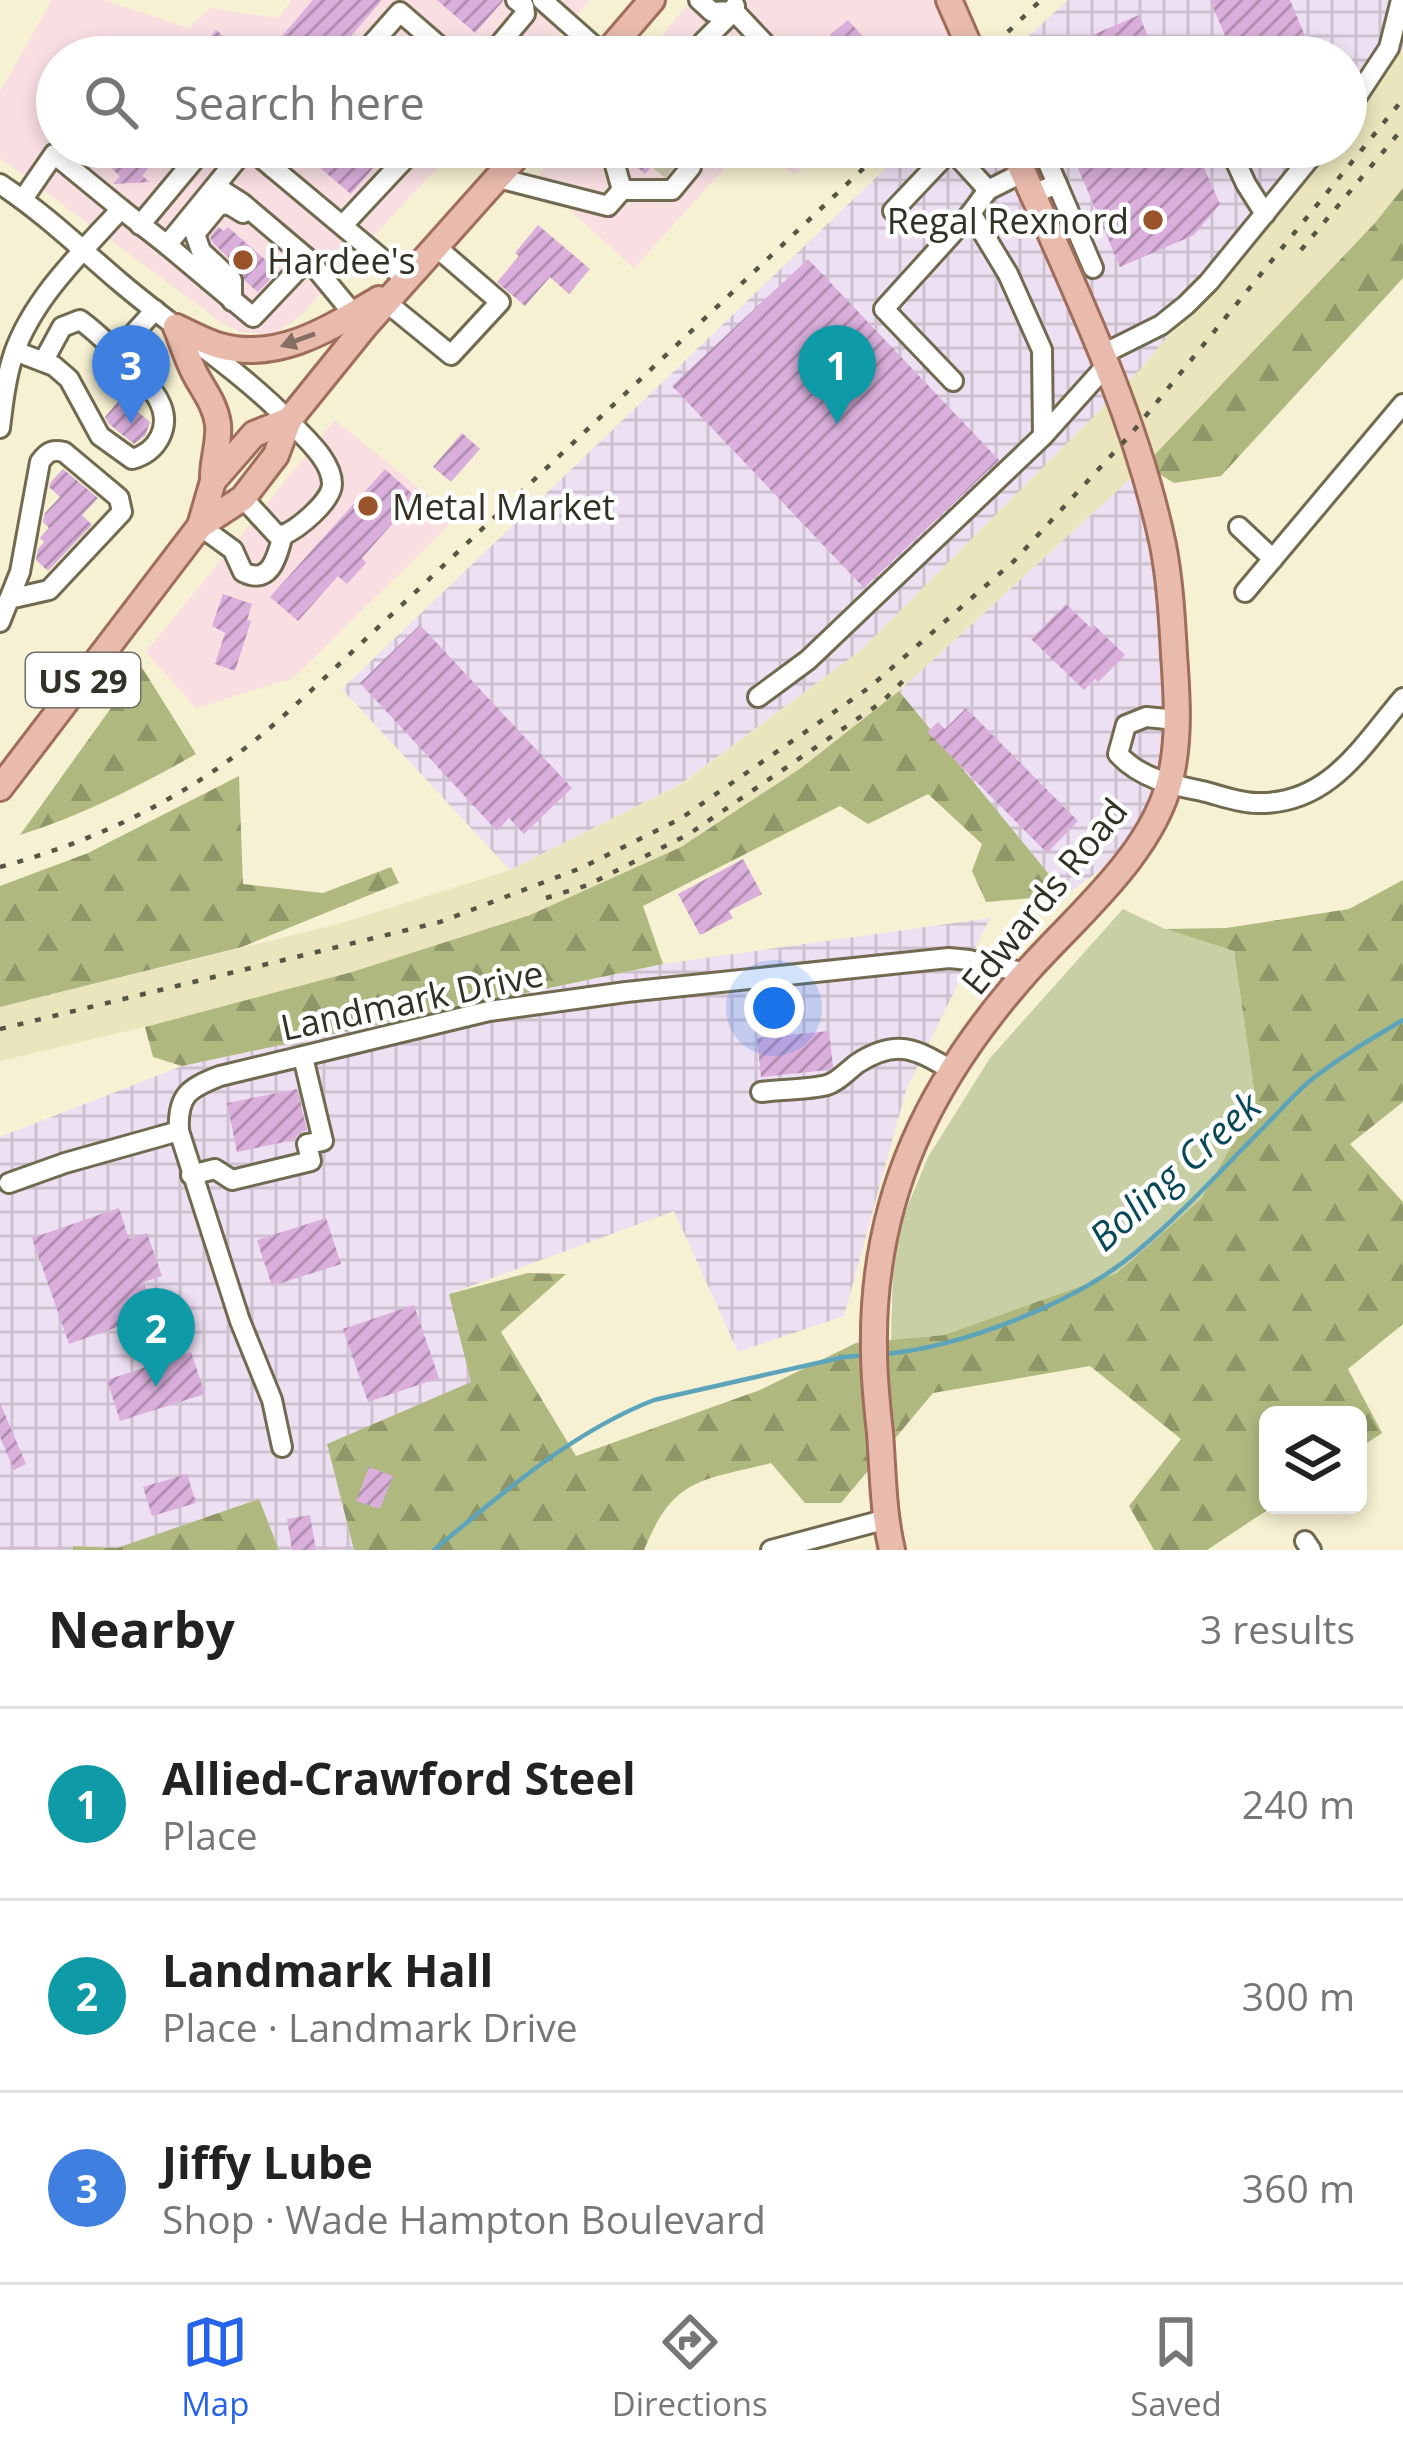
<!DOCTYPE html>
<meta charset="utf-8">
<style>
body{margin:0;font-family:"Open Sans",sans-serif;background:#f6f6f6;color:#222}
.controls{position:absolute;right:36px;bottom:36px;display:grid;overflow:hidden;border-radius:18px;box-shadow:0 6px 18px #0003}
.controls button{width:108px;height:108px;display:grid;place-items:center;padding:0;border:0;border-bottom:3px solid #e0e0e0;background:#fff;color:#222;font:60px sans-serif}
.you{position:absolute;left:774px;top:1008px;width:42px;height:42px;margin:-30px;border:9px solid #fff;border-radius:50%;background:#1a73e8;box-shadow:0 0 0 18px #1a73e833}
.badge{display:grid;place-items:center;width:78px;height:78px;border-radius:50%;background:#2563eb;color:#fff;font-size:39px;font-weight:700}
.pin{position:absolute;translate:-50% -99px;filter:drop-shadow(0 3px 6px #0008)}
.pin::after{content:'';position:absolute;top:63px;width:42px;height:36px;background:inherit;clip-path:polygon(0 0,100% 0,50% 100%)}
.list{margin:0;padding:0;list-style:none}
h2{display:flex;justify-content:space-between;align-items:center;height:156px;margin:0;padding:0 48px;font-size:51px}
h2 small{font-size:39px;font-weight:400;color:#767676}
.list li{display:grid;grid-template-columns:78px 1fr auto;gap:36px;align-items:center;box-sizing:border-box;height:192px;padding:0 48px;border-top:3px solid #e0e0e0}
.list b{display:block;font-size:45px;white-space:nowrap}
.list p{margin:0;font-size:39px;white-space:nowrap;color:#767676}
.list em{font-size:39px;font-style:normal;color:#767676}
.icon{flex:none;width:66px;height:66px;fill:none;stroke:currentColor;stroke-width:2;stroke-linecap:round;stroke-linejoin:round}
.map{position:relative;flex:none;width:1403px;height:1550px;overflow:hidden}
.search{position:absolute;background:#fff;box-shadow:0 6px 18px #0003;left:36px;right:36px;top:36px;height:132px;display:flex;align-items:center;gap:30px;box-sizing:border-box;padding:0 42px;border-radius:66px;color:#767676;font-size:45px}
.sheet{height:732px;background:#fff}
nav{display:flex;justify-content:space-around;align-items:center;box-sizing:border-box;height:168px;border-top:3px solid #e0e0e0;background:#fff;font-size:33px;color:#767676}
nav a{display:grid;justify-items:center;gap:6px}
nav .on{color:#2563eb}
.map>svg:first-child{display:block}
.commercial{fill:#f9dee2}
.industrial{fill:url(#industrial-grid)}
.built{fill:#ebe5be}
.grass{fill:#c8cfa4}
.forest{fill:url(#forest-firs)}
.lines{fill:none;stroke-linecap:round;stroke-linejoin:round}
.stream{stroke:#5da4bb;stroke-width:4.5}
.building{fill:url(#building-hatch)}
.minor-tunnel{stroke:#cfcbaf;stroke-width:18;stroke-dasharray:18 9;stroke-linecap:butt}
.minor-casing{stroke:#706b50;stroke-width:24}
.major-casing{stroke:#9f6d5a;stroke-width:30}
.minor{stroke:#fff;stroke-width:18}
.major{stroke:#e8bbad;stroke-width:24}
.rail{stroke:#575545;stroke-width:4.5;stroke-dasharray:6 12;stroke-linecap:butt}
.oneway{fill:#846f62}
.poi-dot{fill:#99532b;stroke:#fff;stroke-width:4.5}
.labels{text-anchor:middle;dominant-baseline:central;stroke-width:9;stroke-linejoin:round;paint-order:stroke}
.shield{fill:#fff;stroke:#706f66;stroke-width:3}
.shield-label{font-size:33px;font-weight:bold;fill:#333125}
.poi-label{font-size:36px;fill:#333125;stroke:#fff;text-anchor:start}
.street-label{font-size:36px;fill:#333125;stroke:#fff}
.water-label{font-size:39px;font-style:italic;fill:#084859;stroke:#fff}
</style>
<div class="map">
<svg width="1403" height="1550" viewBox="0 0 1403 1550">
<defs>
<pattern id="industrial-grid" width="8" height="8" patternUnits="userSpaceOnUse" patternTransform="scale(3)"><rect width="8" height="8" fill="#eee0f3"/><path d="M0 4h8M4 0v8" fill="none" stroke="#cdc1d0"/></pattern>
<pattern id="forest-firs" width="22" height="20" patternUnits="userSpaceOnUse" patternTransform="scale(3)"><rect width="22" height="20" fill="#afb97f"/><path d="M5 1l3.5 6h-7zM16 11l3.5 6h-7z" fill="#8f9768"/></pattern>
<pattern id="building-hatch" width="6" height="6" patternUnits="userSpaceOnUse" patternTransform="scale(3)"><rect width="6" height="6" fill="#dbafdc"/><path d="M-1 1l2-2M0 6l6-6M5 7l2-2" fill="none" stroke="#b28fb2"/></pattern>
</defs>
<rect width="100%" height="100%" fill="#f6f1d2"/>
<g class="commercial">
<polygon points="52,0 103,0 188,28 210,8 278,18 292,0 590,0 539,57 57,57 57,147 456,147 301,315 275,334 239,332 218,320 0,158 0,92"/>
<polygon points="692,0 967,0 974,26 936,57 643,57"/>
<polygon points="564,147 744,147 634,268 536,179"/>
<polygon points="751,147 828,147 795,174"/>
<polygon points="335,420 456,518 293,678 196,708 146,652"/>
</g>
<g class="industrial">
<polygon points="1068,0 1403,0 1403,49 1346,118 1346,57 1006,57"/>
<polygon points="908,147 1323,147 1140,370 860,651 679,785 510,870 342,689"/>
<polygon points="1145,465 1177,692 1147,836 1066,895 899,691"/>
<polygon points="990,918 906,1090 844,1316 738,1352 674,1211 449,1294 472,1382 327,1444 354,1550 279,1550 259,1499 117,1548 74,1546 73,1550 0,1550 0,1137 182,1066 663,964"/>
</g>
<polygon class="built" points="1403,49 1403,188 1374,224 1145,465 899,691 801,768 681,847 530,915 352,972 145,1027 0,1061 0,1007 335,925 510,870 680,785 860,651 1140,370 1323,147 1346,147 1346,118"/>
<polygon class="grass" points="1123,909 1165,929 1234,951 1256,1103 1201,1199 1117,1273 944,1335 891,1340 894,1239 928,1157 990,1058"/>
<g class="forest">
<polygon points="1403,188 1403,278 1221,476 1174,483 1145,465 1374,224"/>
<path d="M 141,666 L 196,754 C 139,786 83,815 20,835 Z"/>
<polygon points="899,691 1066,895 986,902 972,871 982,844 928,794 868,824 840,806 643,906 663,964 182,1066 153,1057 145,1027 352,972 530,915 681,847 801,768"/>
<polygon points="239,776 243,884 323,893 391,867 399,883 242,947 0,1007 0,886 88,853"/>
<path d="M 1403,880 L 1403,1102 L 1350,1144 L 1403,1202 L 1403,1324 L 1348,1369 L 1382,1433 L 1358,1449 L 1358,1415 L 1268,1415 L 1268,1505 L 1275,1505 L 1207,1550 L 1154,1550 L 1129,1506 L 1181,1439 L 1090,1366 L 933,1393 L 841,1503 L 805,1503 L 771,1463 C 700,1481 674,1477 644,1550 L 354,1550 L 327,1444 L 471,1382 L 449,1294 L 528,1273 L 566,1274 L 501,1332 L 576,1456 L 760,1390 L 856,1343 L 944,1335 L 1117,1273 L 1201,1199 L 1256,1103 L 1234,951 L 1165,929 L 1226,928 L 1349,909 Z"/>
<polygon points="259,1499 279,1550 73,1550 73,1546 117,1548"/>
</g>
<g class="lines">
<g class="stream">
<path d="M 884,1354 C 962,1347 1075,1303 1135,1253 C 1182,1214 1223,1168 1266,1125 C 1281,1110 1295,1093 1311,1080 C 1340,1057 1371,1039 1403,1020"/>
<path d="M 434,1550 C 501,1494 572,1432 654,1400 L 844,1357 L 867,1355"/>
</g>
</g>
<g class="building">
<polygon points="313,0 382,0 333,57 264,57"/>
<polygon points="437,0 503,0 503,1 475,33"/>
<polygon points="1210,0 1290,0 1314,57 1234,57"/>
<polygon points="1139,15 1157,57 1041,57"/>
<polygon points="848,20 882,57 850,57 830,35"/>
<polygon points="216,30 247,57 193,57"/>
<polygon points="87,147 167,147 142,176 150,182 113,184 120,176"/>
<polygon points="315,147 391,147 351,194 307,157"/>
<polygon points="634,147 662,147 660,155 662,162 672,168 666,176 652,166 645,174 627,158"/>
<polygon points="1069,147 1195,147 1220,204 1194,235 1120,267"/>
<polygon points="538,225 590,269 569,294 550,277 525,306 497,282 519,256 515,253"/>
<polygon points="218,227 224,231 228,227 278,271 258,292 245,281 241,270 213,243 210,237"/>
<polygon points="808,259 999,460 864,588 672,386"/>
<polygon points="121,398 150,422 145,436 134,444 109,424 105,417"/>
<polygon points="462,433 480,449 451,482 433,467"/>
<polygon points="63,469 98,498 82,515 92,525 48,571 36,560 38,549 44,542 40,538 49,528 43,522 45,513 60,497 49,487 50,483"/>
<polygon points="385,469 416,497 362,558 366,563 347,584 338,576 298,621 270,597"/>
<polygon points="223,594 252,604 247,620 251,621 235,671 215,664 225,633 212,626"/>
<polygon points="1066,604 1091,628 1094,625 1125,655 1098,682 1095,679 1084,690 1031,639"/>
<polygon points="420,625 572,788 524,834 509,818 497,831 360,683"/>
<polygon points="966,708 1078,821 1047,853 927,732 938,722 945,729"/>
<polygon points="743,859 762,894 729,911 733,918 700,935 678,894"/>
<polygon points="829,1031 833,1066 828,1070 761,1077 757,1038"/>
<polygon points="297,1089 307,1130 299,1133 294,1140 237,1152 227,1103"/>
<polygon points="119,1208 129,1239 147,1233 162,1276 144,1282 155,1314 69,1344 32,1238"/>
<polygon points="326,1218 341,1264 272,1286 257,1240"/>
<polygon points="414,1305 439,1378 368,1402 343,1329"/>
<polygon points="191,1352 205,1394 120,1421 107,1380"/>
<polygon points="0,1403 26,1464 14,1470 0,1437"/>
<polygon points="369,1467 393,1476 380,1509 356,1501"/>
<polygon points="187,1474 196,1503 152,1516 143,1487"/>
<polygon points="310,1515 316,1550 292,1550 287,1519"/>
</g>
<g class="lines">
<polyline class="minor-tunnel" points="658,172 673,155"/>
<g class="minor-casing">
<g id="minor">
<polyline points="542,0 604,55"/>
<polyline points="699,0 712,12 734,11 735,6"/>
<polyline points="360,57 400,12 452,57"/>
<polyline points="489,57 525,14 524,6 516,0"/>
<polyline points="713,57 703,48 703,42 734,11 768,47 764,57"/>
<polyline points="1346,113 1389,48 1401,0"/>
<polyline points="248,147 406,279"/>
<polyline points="610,147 622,190"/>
<polyline points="1041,147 1057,184"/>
<polyline points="1229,147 1246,184 1265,214"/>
<polyline points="673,155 709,151 713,147"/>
<polyline points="273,168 290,147"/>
<polyline points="1024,172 988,190 971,213 1008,274 1042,350 1043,436 1105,367"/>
<polyline points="498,178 608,206 622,190 672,190 691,167 688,147"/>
<path d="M 0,184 C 44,213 81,249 121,283 C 175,329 244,373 292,424 C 306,439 332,461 332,484 C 332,501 298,529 283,535 L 276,534 L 243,498"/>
<polyline points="217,187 242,203 308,259 361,323"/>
<polyline points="1033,194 1057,184 1093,268"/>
<polyline points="121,209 167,245 247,147"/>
<polyline points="893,211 947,154 957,156 988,190"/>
<polyline points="140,225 205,147"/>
<polyline points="343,225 416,147"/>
<polyline points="167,245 253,317 308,259"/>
<polyline points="232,301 232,280 201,251 195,234 218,206 228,204 243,213"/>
<polyline points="386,302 451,355 500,302 435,246"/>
<path d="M 15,351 L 54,366 L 69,379 L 100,436 L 132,459 C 158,452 172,426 159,401 C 151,383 97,332 80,320 L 62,327 L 43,362"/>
<polyline points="116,353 155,310"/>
<polyline points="1101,355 1161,325 1186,305 1209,282 1319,147"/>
<polyline points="953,381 884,309 971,213"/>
<path d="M 0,428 C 3,403 6,377 14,353 C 34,297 81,253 121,209 L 54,154 L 23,199"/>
<path d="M 200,526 L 233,550 L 243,572 C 271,586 277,556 283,535"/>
<polyline points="1239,527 1273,559"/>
<polyline points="1245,592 1403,404"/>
<path d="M 0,622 L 20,572 L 40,462 C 47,452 52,449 64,452 L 119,498 L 122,512 L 49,590 L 9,599"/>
<polyline points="758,697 808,660 1043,436"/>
<path d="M 1177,720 L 1146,717 L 1126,725 L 1118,754 C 1140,778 1171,785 1202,791 C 1219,795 1239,803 1257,803 C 1329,805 1362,746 1403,698"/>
<path d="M 761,1092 C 782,1089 807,1090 827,1085 C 838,1082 848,1070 858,1063 C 897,1038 916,1049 953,1071"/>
<polyline points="191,1175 215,1169 232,1180 311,1161 307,1144 323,1141 303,1057"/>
<polyline points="9,1183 65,1163 179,1131"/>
<path d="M 282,1447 L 272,1400 L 240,1321 L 179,1131 C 177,1095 189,1088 220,1076 L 489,1011 L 626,992 L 949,958 L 969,960 L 1026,973"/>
<polyline points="1305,1541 1311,1550"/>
<polyline points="771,1550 887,1519"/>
</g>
</g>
<g class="major-casing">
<g id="major">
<polyline points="949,0 974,57"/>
<polyline points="603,57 652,0"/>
<path d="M 176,327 C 190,333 205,342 220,346 C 279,362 330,328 379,299"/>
<path d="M 176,327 C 182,342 187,358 194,372 C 203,390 215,403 218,424 C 220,443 212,461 213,481"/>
<polyline points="200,526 213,481 254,434 289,420"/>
<polyline points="0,788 200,526 243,498 276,455 289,420 365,326 525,147"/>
<path d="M 892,1550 C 883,1512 883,1472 880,1433 C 877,1406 874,1379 874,1351 C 871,1198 930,1079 1031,967 C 1080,913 1152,853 1170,780 C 1180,739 1177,696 1174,654 C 1172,618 1170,581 1163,545 C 1134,407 1068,276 1012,147"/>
</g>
</g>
<use href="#minor" class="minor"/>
<use href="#major" class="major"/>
<g class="rail">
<polyline points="982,57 1041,0"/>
<polyline points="1301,250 1403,128"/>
<path d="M 0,867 C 89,843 171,805 244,749 C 269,730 292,708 315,687 L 886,147"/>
<polyline points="546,898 588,885 689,834 882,702 911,673"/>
<polyline points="0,1029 440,922 581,868 680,819 870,687 1014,561 1131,434 1403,99"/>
</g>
</g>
<defs><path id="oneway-solid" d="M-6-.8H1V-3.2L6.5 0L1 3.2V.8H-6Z" transform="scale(3)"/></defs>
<use class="oneway" href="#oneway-solid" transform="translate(298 340) rotate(160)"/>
<g class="poi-dot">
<circle cx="1153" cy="220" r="12"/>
<circle cx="243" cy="260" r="12"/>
<circle cx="368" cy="506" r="12"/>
</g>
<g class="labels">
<rect class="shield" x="26" y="653" width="114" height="54" rx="9"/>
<g class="shield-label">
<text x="83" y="680">US 29</text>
</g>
<g class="poi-label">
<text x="1129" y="220" text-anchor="end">Regal Rexnord</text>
<text x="267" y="260">Hardee's</text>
<text x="392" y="506">Metal Market</text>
</g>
<g class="street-label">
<text transform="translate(1044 896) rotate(-51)">Edwards Road</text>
<text transform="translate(412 1000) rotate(-12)">Landmark Drive</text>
</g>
<g class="water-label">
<text transform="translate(1174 1170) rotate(-42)">Boling Creek</text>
</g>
</g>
</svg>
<div class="controls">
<button><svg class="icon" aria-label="layers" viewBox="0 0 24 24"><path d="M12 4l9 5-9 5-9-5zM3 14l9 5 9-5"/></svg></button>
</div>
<div class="you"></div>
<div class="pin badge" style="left:837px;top:424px;background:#0f9aa8">1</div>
<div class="pin badge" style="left:156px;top:1387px;background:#0f9aa8">2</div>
<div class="pin badge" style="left:131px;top:424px;background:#3f7fe0">3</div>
<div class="search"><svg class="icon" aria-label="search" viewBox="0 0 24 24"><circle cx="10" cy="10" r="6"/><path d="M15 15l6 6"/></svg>Search here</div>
</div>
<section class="sheet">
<h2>Nearby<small>3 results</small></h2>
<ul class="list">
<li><span class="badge" style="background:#0f9aa8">1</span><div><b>Allied-Crawford Steel</b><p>Place</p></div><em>240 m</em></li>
<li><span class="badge" style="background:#0f9aa8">2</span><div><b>Landmark Hall</b><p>Place · Landmark Drive</p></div><em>300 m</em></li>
<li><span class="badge" style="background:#3f7fe0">3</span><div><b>Jiffy Lube</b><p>Shop · Wade Hampton Boulevard</p></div><em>360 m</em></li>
</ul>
</section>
<nav>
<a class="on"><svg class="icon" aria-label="map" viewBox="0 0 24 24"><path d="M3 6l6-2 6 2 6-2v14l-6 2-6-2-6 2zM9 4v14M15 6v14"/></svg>Map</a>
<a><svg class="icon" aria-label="directions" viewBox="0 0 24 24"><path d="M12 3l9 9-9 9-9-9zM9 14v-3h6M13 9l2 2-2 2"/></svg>Directions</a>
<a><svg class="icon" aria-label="saved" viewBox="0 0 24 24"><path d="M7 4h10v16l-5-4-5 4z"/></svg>Saved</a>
</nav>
